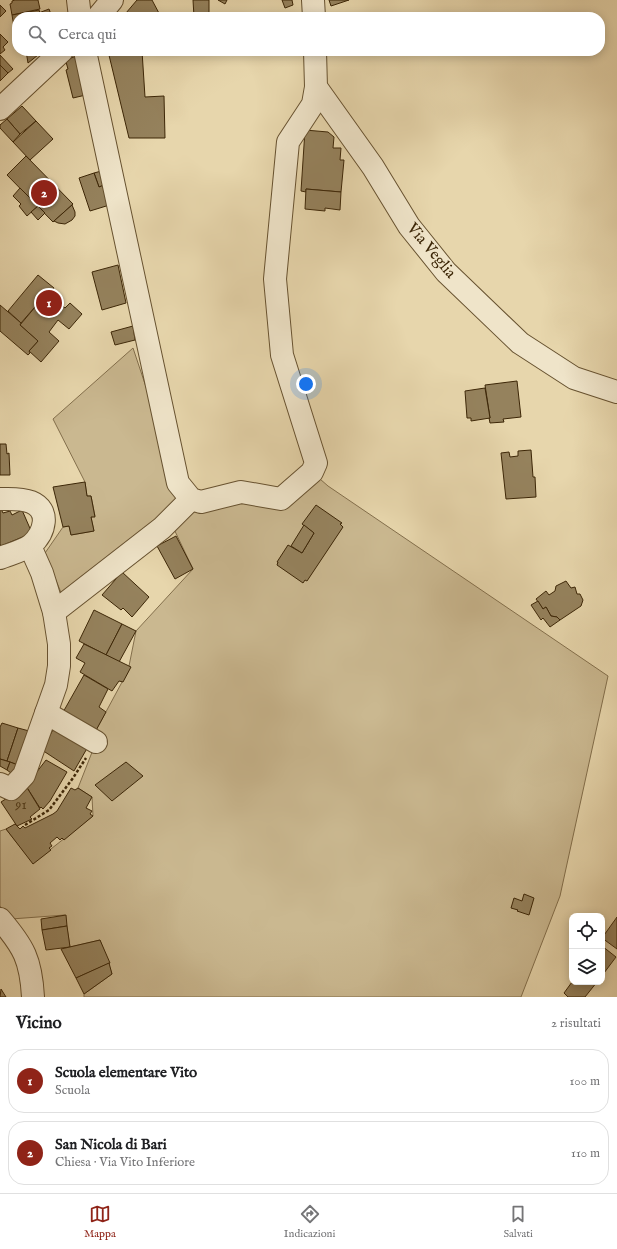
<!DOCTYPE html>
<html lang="it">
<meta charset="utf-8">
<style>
body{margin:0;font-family:"IM FELL English",serif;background:#f2f2f2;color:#202124}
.controls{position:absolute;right:12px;bottom:12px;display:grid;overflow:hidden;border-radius:8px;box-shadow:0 2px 10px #0003}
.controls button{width:36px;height:36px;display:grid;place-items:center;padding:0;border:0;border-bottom:1px solid #e0e0e0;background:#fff;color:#202124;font:20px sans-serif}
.you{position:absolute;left:306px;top:384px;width:14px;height:14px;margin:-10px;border:3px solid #fff;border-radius:50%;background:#1a73e8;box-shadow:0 0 0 6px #1a73e833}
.badge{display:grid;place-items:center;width:26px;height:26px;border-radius:50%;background:#8f2418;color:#fff;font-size:13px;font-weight:700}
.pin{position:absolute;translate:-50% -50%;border:2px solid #fff;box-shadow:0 1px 4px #0006}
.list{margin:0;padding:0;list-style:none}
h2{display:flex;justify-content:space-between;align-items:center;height:52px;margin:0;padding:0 16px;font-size:17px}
h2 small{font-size:13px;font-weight:400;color:#757577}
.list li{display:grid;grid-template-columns:26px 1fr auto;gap:12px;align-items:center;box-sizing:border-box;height:64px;margin:0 8px 8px;padding:0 8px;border:1px solid #e0e0e0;border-radius:16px}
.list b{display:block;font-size:15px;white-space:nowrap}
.list p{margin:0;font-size:13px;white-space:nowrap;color:#757577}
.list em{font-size:13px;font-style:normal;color:#757577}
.icon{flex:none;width:22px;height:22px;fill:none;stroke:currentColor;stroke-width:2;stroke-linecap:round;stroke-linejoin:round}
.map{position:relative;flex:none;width:617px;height:997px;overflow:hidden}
.search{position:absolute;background:#fff;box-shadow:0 2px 10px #0003;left:12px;right:12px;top:12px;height:44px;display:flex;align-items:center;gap:10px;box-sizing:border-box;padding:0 14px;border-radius:16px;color:#757577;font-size:15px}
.sheet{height:196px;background:#fff}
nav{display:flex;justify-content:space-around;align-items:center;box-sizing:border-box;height:56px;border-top:1px solid #e0e0e0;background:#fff;font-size:11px;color:#757577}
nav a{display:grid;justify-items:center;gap:2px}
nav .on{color:#8f2418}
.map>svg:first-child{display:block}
.green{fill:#cab890;stroke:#836f4c}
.building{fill:#95825d;stroke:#3c2607}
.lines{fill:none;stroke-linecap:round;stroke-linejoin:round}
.minor-casing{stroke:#675230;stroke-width:24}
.path{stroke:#3c2607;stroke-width:2.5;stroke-dasharray:3 2;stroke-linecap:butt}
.minor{stroke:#efe4c9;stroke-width:22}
.labels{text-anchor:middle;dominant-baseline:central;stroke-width:3;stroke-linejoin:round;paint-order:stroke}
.number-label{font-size:14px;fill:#523d1c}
.street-label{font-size:16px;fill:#3c2607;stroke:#efe4c9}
</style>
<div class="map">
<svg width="617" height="997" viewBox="0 0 617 997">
<rect width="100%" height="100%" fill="#e7d6ac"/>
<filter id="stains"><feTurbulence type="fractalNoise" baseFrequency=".005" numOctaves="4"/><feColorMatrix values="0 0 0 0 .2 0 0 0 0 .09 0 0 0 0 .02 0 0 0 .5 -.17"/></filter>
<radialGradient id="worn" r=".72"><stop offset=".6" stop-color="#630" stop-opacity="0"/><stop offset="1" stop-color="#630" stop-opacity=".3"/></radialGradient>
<polygon class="green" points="133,348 178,483 191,499 281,499 312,472 328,486 608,676 560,896 521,997 84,997 84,994 112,974 100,940 70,947 65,915 11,919 0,906 0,831 6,829 33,863 93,816 92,797 78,788 96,742 94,734 128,671 136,631 193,569 173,527 66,605 45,553 63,527 69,526 71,535 94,531 91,517 95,516 91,496 87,496 85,482 53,419"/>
<g class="building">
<polygon points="15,0 38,0 40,9 12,15 10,4 12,3 12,1"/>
<polygon points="137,0 152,0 161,17 127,17 126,13"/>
<polygon points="193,0 209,0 209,17 194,17"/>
<polygon points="218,0 227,0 225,4"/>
<polygon points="282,0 292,0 293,5 285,8"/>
<polygon points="329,0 349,0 331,6"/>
<polygon points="0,5 6,11 0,17"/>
<polygon points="49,9 52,17 38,17 36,14"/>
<polygon points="39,10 40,13 36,14 38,17 17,17 17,26 14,27 12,15"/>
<polygon points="0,34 8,42 3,47 5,50 0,54"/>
<polygon points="26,51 43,51 28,63"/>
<polygon points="108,51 142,51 145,97 164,96 165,138 129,138"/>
<polygon points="0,55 13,69 8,73 0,65"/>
<polygon points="79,55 90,94 73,98 66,70 68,69 66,62 68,61 68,59"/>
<polygon points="0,65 8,73 0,81"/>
<polygon points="22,106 36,121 20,134 7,119"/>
<polygon points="7,119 20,134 13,142 0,128 0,125"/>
<polygon points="36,121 53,139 30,160 13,142"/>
<polygon points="305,130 328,132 334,137 333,148 341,148 340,160 344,160 341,192 306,189 306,192 301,191"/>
<polygon points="26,156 73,204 53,222 7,175"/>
<polygon points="105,170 109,183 99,187 94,173"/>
<polygon points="94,173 99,187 109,183 116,203 90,211 79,178"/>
<polygon points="20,188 38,206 27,216 19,206 21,204 13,196"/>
<polygon points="306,189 341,192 340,210 325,208 325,211 305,209"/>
<polygon points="72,205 75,212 75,216 72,220 65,224 58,223 54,221"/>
<polygon points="38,206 45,213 38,220 31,212"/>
<polygon points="118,265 126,303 102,310 92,272"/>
<polygon points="38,275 54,288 49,294 47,293 21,323 8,311"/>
<polygon points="47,293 65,308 70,303 82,314 69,329 58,320 49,332 59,341 41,362 29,351 38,341 20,325"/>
<polygon points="0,305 21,323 20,325 38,341 29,351 30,353 28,355 0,331"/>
<polygon points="133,326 135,340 115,345 111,332"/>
<polygon points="517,381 521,417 503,419 504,422 490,423 489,418 490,418 485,385"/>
<polygon points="485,388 490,418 471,421 471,418 467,418 465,391"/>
<polygon points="0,444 6,444 7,454 9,453 10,475 0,475"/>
<polygon points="531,450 533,477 535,477 536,497 506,499 501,453 509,452 510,457 518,456 518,451"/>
<polygon points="85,482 87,496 91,496 95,517 91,517 94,531 71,535 69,526 63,527 53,487"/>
<polygon points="316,505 342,523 340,524 343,527 307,581 305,580 303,583 277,565 278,562 277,562 288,545 302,553 314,533 302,524"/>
<polygon points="0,509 1,509 3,513 10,511 12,515 22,510 32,533 1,546 0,544"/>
<polygon points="304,525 314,533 302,553 291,546"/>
<polygon points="176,536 193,569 175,579 157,546"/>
<polygon points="122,572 149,597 132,617 123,608 121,610 102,595"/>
<polygon points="566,581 571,588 575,587 577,594 580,594 583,600 581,606 560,620 557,617 551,616 546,607 543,609 536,599 546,591 549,595 555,591 556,586"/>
<polygon points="538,601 543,609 546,607 551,616 557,617 560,620 550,627 543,618 541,620 531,605"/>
<polygon points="94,610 122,624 106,655 79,641"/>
<polygon points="122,624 136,631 119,662 106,655"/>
<polygon points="84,644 131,667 123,682 119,681 112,691 80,672 85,663 76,658"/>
<polygon points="84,675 108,689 99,707 106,712 94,734 62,714"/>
<polygon points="2,723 18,728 7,761 0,759 0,727"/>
<polygon points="55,726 89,745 74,771 42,750"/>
<polygon points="18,728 33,732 18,765 7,761"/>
<polygon points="0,759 10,762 7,770 0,766"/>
<polygon points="46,760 67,772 50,801 43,809 41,807 40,808 26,786"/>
<polygon points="10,762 18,765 11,773 7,770"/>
<polygon points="126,762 143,776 112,801 95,785"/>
<polygon points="26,786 40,809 30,817 32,819 17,826 1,802"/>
<polygon points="71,788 75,790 78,788 92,797 86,808 92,811 90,814 93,816 64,840 62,838 60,840 57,837 50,843 52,846 49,848 51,850 33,864 6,829 15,824 20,829 23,826 25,828 53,814 57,811"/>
<polygon points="524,894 534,898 529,915 517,911 518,910 511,908 514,898 522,901"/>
<polygon points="66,915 67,926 42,930 41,919"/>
<polygon points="617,917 617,949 602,938"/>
<polygon points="67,926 70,947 46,950 42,930"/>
<polygon points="100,940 110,963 76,978 61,949"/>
<polygon points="602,946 616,957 604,973 602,972"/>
<polygon points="109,963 112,974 84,994 76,978"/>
<polygon points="572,982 597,982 585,997 568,997 564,993"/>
<polygon points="1,989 6,997 0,997"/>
</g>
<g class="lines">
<g class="minor-casing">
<g id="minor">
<polyline points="78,0 80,17"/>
<polyline points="313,0 314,17"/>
<polyline points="98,17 112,0"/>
<polyline points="85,51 178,483 191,499 201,502 241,492 281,499 312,472 316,463 282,355 275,279 288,142 313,104 316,87"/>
<polyline points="315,51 316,87 373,167 409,226 446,272 520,343 574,378 617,392"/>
<polyline points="0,109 62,51"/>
<path d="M 0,499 C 10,499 21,498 31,502 C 51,510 45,533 31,545 C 23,551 10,554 0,558"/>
<polyline points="54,612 162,528 191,499"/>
<polyline points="46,713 96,742"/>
<polyline points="0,784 11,789 24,775 56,685 59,666 59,644 54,612 42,573 30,546"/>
<path d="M 0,919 C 24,947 31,960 33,997"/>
</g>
</g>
<polyline class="path" points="25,825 49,810 73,778 86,758"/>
<use href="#minor" class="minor"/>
</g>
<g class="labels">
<g class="number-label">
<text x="21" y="805">91</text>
</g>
<g class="street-label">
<text transform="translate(431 251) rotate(50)">Via Veglia</text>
</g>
</g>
<rect width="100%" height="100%" filter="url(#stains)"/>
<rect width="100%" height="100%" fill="url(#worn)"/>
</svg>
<div class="controls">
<button><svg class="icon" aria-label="locate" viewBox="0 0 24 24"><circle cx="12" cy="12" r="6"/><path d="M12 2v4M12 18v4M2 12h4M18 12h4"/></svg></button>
<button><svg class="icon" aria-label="layers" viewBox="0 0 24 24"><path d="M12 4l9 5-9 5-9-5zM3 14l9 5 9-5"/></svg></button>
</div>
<div class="you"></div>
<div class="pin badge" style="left:49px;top:303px">1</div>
<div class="pin badge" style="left:44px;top:193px">2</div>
<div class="search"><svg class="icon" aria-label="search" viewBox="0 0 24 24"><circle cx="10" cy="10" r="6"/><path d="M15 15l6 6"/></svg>Cerca qui</div>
</div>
<section class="sheet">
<h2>Vicino<small>2 risultati</small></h2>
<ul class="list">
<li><span class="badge">1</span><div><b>Scuola elementare Vito</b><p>Scuola</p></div><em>100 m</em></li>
<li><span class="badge">2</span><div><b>San Nicola di Bari</b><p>Chiesa · Via Vito Inferiore</p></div><em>110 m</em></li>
</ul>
</section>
<nav>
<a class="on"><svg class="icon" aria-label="map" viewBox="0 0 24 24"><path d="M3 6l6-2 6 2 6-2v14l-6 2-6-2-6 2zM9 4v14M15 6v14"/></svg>Mappa</a>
<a><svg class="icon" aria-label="directions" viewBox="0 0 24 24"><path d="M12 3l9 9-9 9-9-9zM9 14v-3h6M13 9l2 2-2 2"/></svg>Indicazioni</a>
<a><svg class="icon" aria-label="saved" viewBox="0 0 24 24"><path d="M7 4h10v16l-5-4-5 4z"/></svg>Salvati</a>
</nav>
